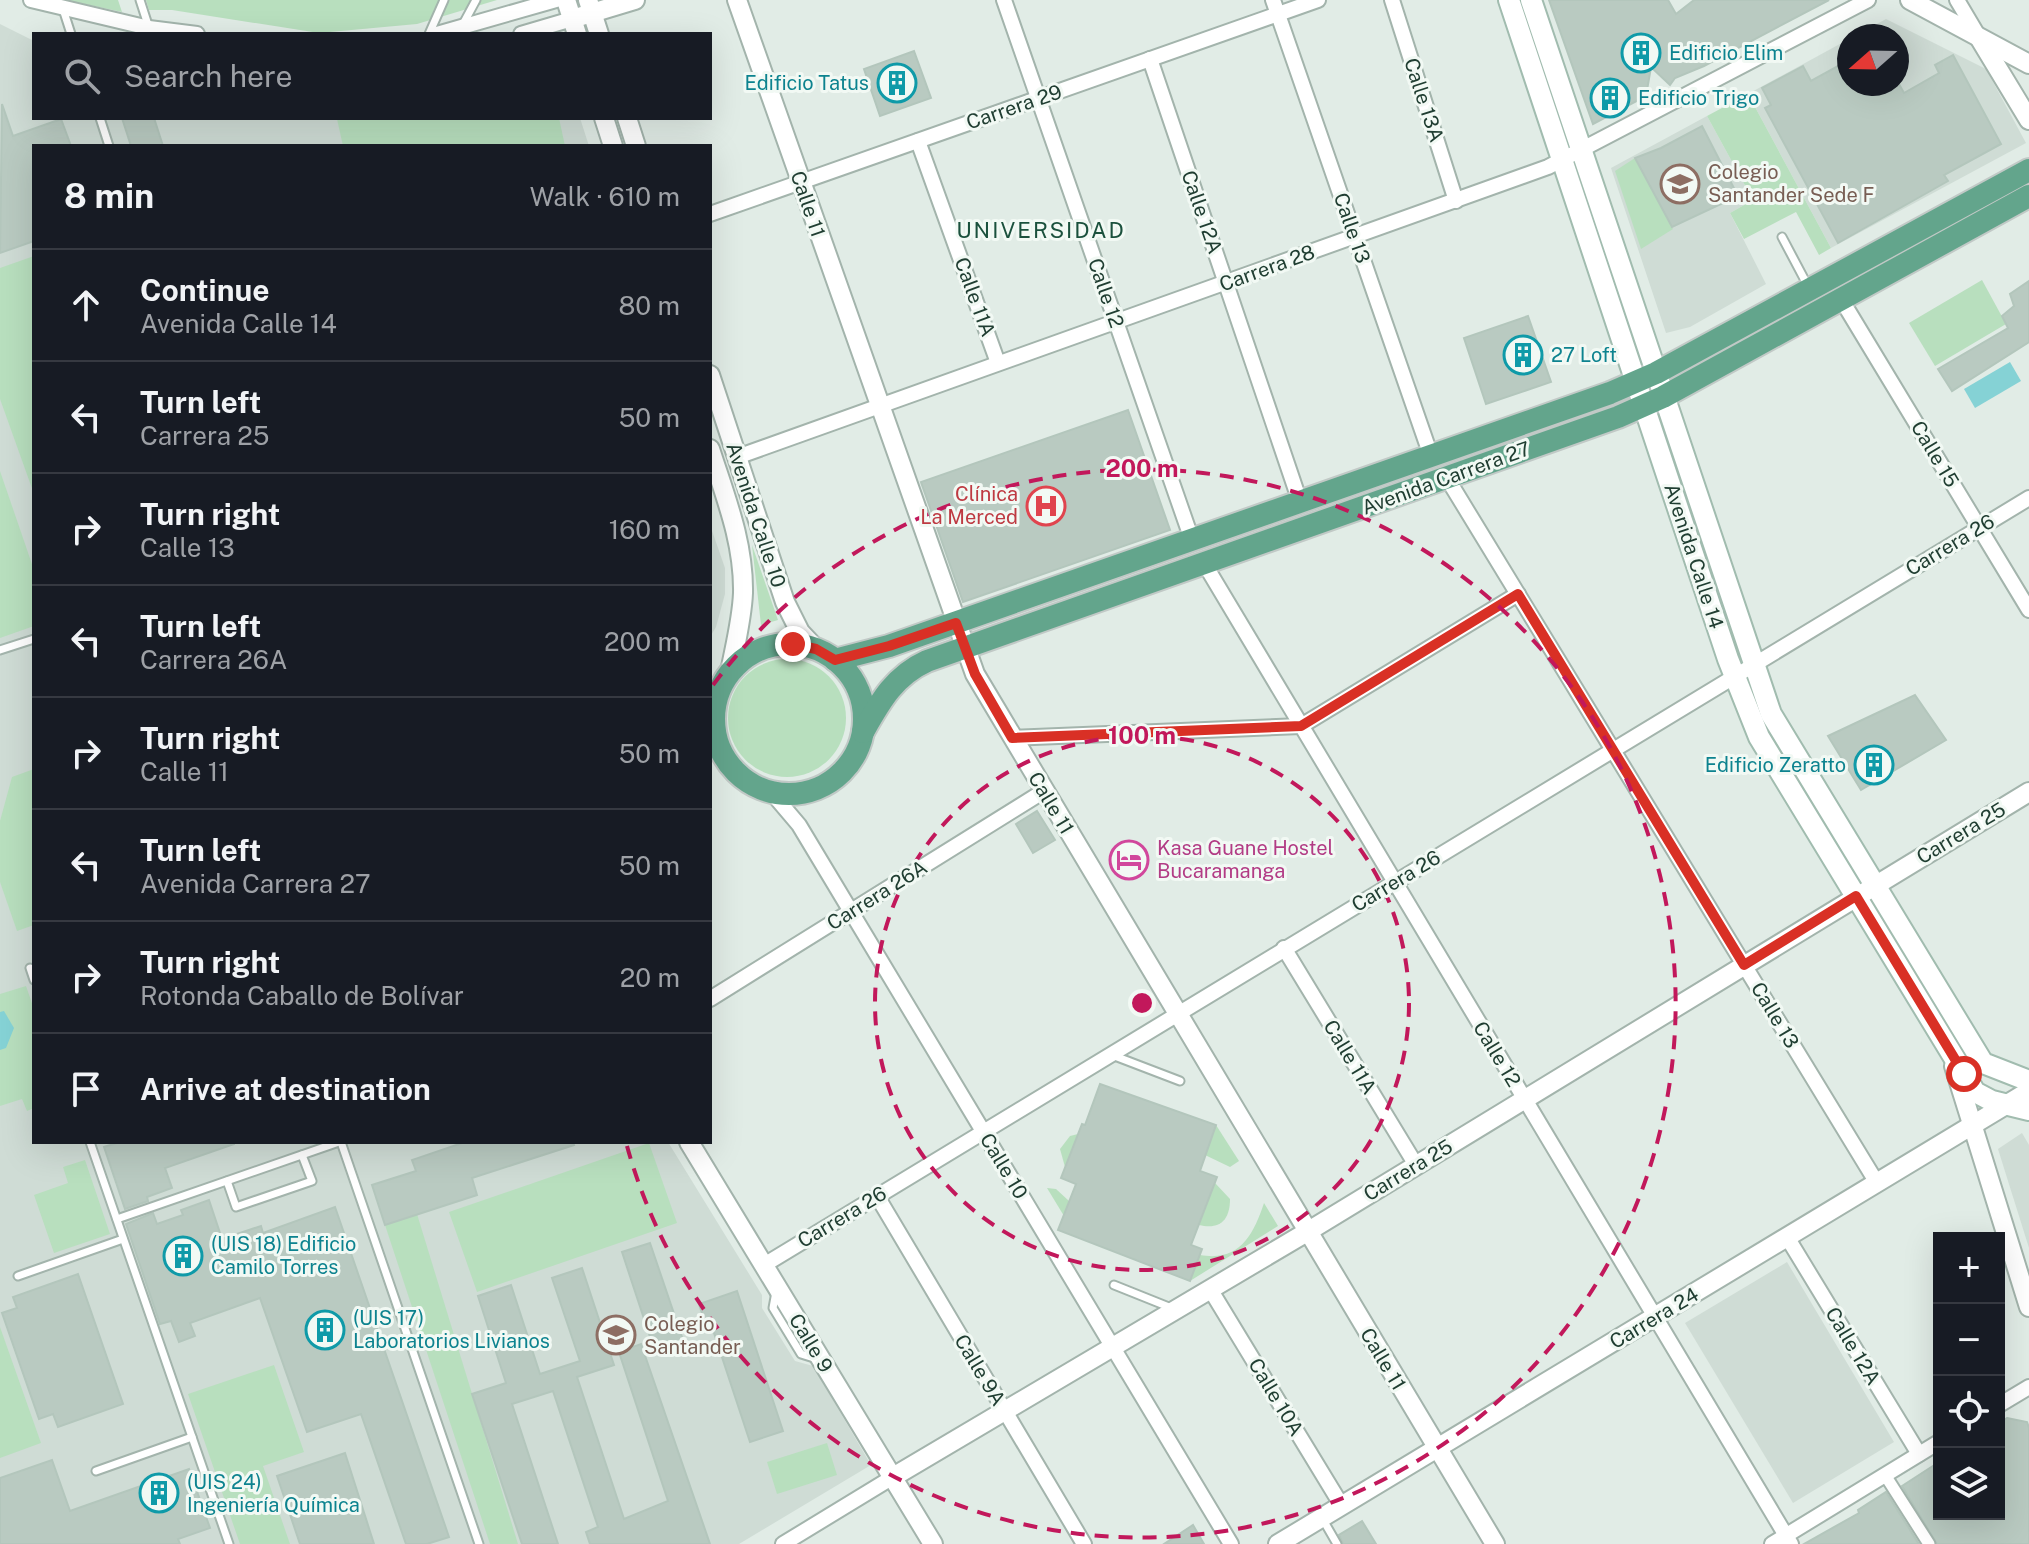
<!DOCTYPE html>
<meta charset="utf-8">
<style>
body{margin:0;font-family:"Public Sans",sans-serif;background:#242831;color:#f1f3f6}
.controls{position:absolute;right:24px;bottom:24px;display:grid;overflow:hidden;border-radius:0px;box-shadow:0 8px 32px #0002}
.controls button{width:72px;height:72px;display:grid;place-items:center;padding:0;border:0;border-bottom:2px solid #363941;background:#171b24;color:#f1f3f6;font:40px sans-serif}
.compass{position:absolute;left:1837px;top:24px;width:72px;height:72px;border-radius:50%;background:#171b24;box-shadow:0 8px 32px #0002;rotate:250deg}
.stop{position:absolute;width:24px;height:24px;margin:-18px;border:6px solid #d93025;border-radius:50%;background:#fff}
.stop.end{background:#d93025;border-color:#fff;box-shadow:0 2px 8px #0008}
.list{margin:0;padding:0;list-style:none}
h2{display:flex;justify-content:space-between;align-items:center;height:104px;margin:0;padding:0 32px;font-size:34px}
h2 small{font-size:26px;font-weight:400;color:#9ea1a6}
.list li{display:grid;grid-template-columns:52px 1fr auto;gap:24px;align-items:center;box-sizing:border-box;height:112px;padding:0 32px;border-top:2px solid #363941}
.list b{display:block;font-size:30px;white-space:nowrap}
.list p{margin:0;font-size:26px;white-space:nowrap;color:#9ea1a6}
.list em{font-size:26px;font-style:normal;color:#9ea1a6}
.icon{flex:none;width:44px;height:44px;fill:none;stroke:currentColor;stroke-width:2;stroke-linecap:round;stroke-linejoin:round}
.map{position:relative;flex:none;width:2029px;height:1544px;overflow:hidden}
.search{position:absolute;background:#171b24;box-shadow:0 8px 32px #0002;left:32px;top:32px;width:680px;height:88px;display:flex;align-items:center;gap:20px;box-sizing:border-box;padding:0 28px;border-radius:0px;color:#9ea1a6;font-size:30px}
.panel{position:absolute;background:#171b24;box-shadow:0 8px 32px #0002;left:32px;top:144px;width:680px;height:1000px;border-radius:0px}
.map>svg:first-child{display:block}
.built{fill:#cfdcd5}
.green{fill:#b8dfbe}
.water{fill:#85d2d5}
.building{fill:#b9cac1;stroke:#b3c6bc;stroke-width:2}
.lines{fill:none;stroke-linecap:round;stroke-linejoin:round}
.service-casing{stroke:#a3b4ac;stroke-width:11}
.pedestrian-casing{stroke:#a3b4ac;stroke-width:15}
.minor-casing{stroke:#a3b4ac;stroke-width:18}
.tertiary-casing{stroke:#a3b4ac;stroke-width:22}
.secondary-casing{stroke:#a1bcaf;stroke-width:24}
.primary-casing{stroke:#c1c9c6;stroke-width:26}
.service{stroke:#fff;stroke-width:7}
.pedestrian{stroke:#fff;stroke-width:11}
.minor{stroke:#fff;stroke-width:14}
.tertiary{stroke:#fff;stroke-width:18}
.secondary{stroke:#fff;stroke-width:20}
.primary{stroke:#63a58c;stroke-width:22}
.route{stroke:#d93025;stroke-width:10}
.ring{fill:none;stroke:#c2185b;stroke-width:4;stroke-dasharray:14 10}
.labels{text-anchor:middle;dominant-baseline:central;stroke-width:6;stroke-linejoin:round;paint-order:stroke}
.culture-label{font-size:20px;fill:#0d838f;stroke:#f2f9f4;text-anchor:start}
.street-label{font-size:20px;fill:#203e32;stroke:#f2f9f4}
.education-label{font-size:20px;fill:#785e54;stroke:#f2f9f4;text-anchor:start}
.health-label{font-size:20px;fill:#be3a42;stroke:#f2f9f4;text-anchor:end}
.hotel-label{font-size:20px;fill:#b23c85;stroke:#f2f9f4;text-anchor:start}
.neighbourhood-label{font-size:22px;letter-spacing:2px;fill:#1b513d;stroke:#f2f9f4}
.centre{fill:#c2185b;stroke:#f2f9f4;stroke-width:4}
.ring-label{font-size:24px;text-anchor:middle;font-weight:bold;fill:#c2185b;stroke:#f2f9f4;stroke-width:6;stroke-linejoin:round;paint-order:stroke}
</style>
<div class="map">
<svg width="2029" height="1544" viewBox="0 0 2029 1544">
<rect width="100%" height="100%" fill="#e1ece6"/>
<g class="built">
<polygon points="1886,19 1986,69 2026,143 1831,248 1748,94 1849,39 1849,84 1897,84 1897,36 1855,36"/>
<polygon points="0,24 34,41 34,118 580,118 589,146 34,146 34,1142 668,1142 762,1295 762,1308 795,1361 813,1366 871,1465 739,1544 0,1544"/>
<polygon points="1707,116 1753,200 1730,213 1766,284 1690,327 1666,333 1611,168"/>
<polygon points="710,525 725,568 725,594 716,627 710,637"/>
<polygon points="2022,1133 2029,1145 2029,1248 1998,1149"/>
<polygon points="1787,1262 1894,1442 1793,1503 1685,1323"/>
</g>
<g class="green">
<polygon points="66,0 118,0 122,12"/>
<polygon points="146,0 497,0 417,24 319,33 172,10 149,10"/>
<polygon points="1748,94 1831,248 1819,255 1796,212 1744,239 1730,213 1753,200 1707,116"/>
<polygon points="343,118 559,118 565,146 343,146 337,119"/>
<polygon points="1635,158 1673,229 1641,249 1615,171"/>
<polygon points="34,256 34,494 0,399 0,268"/>
<polygon points="1982,280 2006,324 1935,366 1909,323"/>
<polygon points="0,471 34,570 34,626 0,638"/>
<polygon points="752,545 778,620 761,625"/>
<circle cx="787" cy="718" r="59"/>
<polygon points="34,769 34,925 17,931 0,882 0,821 12,777"/>
<polygon points="26,986 34,1009 34,1108 27,1111 22,1099 0,1106 0,994"/>
<polygon points="1216,1125 1239,1161 1230,1167 1205,1155"/>
<polygon points="1078,1134 1065,1167 1060,1149 1070,1136"/>
<polygon points="649,1143 677,1223 477,1292 449,1212"/>
<polygon points="85,1160 110,1234 54,1253 34,1195 68,1183 63,1167"/>
<path d="M 1215,1183 L 1230,1199 C 1230,1220 1220,1230 1199,1225 Z"/>
<polygon points="1047,1188 1056,1189 1069,1201 1064,1216"/>
<path d="M 1264,1203 L 1278,1226 L 1190,1281 L 1200,1255 C 1239,1262 1253,1236 1264,1203 Z"/>
<polygon points="417,1214 518,1544 490,1544 385,1225"/>
<polygon points="0,1327 41,1443 0,1458"/>
<polygon points="274,1365 304,1452 263,1466 290,1544 240,1544 188,1394"/>
<polygon points="827,1443 837,1475 777,1494 767,1462"/>
</g>
<g class="water">
<polygon points="2010,362 2021,381 1975,408 1964,389"/>
<polygon points="4,1011 14,1028 6,1048 0,1050 0,1012"/>
</g>
<g class="building">
<polygon points="1549,0 1668,0 1676,14 1694,0 1829,0 1704,66 1675,78 1670,85 1651,67 1646,96 1593,124"/>
<polygon points="914,51 931,98 880,116 864,69"/>
<polygon points="1953,55 2001,144 1944,175 1948,181 1838,243 1765,108 1771,105 1762,88 1803,66 1811,81 1849,60 1849,84 1899,84 1904,93 1939,73 1935,65"/>
<polygon points="2,104 13,136 61,119 71,146 34,146 34,241 0,253"/>
<polygon points="122,118 154,118 163,146 131,146"/>
<polygon points="1702,126 1738,196 1672,227 1635,158 1661,148"/>
<polygon points="2029,281 2029,342 1952,391 1938,369 2008,328 2002,316 2014,306 2010,294"/>
<polygon points="1528,316 1551,382 1486,404 1464,338"/>
<polygon points="1128,410 1170,530 963,602 921,482"/>
<polygon points="1915,695 1946,740 1861,790 1828,736"/>
<polygon points="1037,811 1055,840 1033,853 1016,824"/>
<polygon points="1100,1084 1216,1125 1200,1171 1217,1177 1191,1245 1202,1249 1190,1281 1058,1230 1076,1184 1061,1178 1082,1124 1085,1125"/>
<polygon points="120,1142 234,1142 234,1144 165,1168 172,1188 147,1197 148,1201 125,1209 104,1147"/>
<polygon points="465,1142 573,1142 574,1145 472,1178 477,1195 385,1225 372,1185 416,1171 412,1160"/>
<polygon points="209,1200 222,1239 261,1226 263,1233 335,1207 449,1537 427,1544 406,1544 361,1414 307,1432 260,1298 190,1323 195,1336 179,1342 171,1321 160,1324 126,1224 153,1213 157,1224 183,1215 181,1210"/>
<polygon points="650,1243 683,1340 654,1349 622,1252"/>
<polygon points="582,1268 614,1365 577,1377 624,1519 668,1501 619,1352 641,1344 710,1544 590,1544 586,1532 598,1527 553,1391 512,1404 558,1544 522,1544 472,1394 506,1383 478,1296 511,1285 540,1374 580,1361 552,1278"/>
<polygon points="78,1274 123,1404 58,1427 53,1414 39,1419 2,1313 17,1308 13,1297"/>
<polygon points="737,1291 783,1431 750,1442 713,1330 708,1331 699,1304"/>
<polygon points="2007,1418 2027,1422 2029,1428 2029,1544 1937,1544 1902,1486 1939,1462 1939,1514 1999,1514 1999,1423"/>
<polygon points="345,1453 374,1544 300,1544 277,1476"/>
<polygon points="52,1460 70,1511 189,1469 210,1528 178,1539 180,1544 0,1544 0,1478"/>
<polygon points="1886,1492 1919,1544 1804,1544 1859,1513 1858,1510"/>
<polygon points="1362,1521 1376,1544 1343,1544 1339,1535"/>
<polygon points="1193,1525 1204,1544 1164,1544"/>
</g>
<g class="lines">
<g class="service-casing">
<g id="service">
<polyline points="140,0 149,28"/>
<polyline points="63,9 71,34"/>
<polyline points="462,26 476,0"/>
<polyline points="429,34 444,0"/>
<polyline points="100,118 109,146"/>
<polyline points="1782,237 1809,288"/>
<polyline points="0,650 34,639"/>
<polyline points="30,968 34,980"/>
<polyline points="1112,1055 1180,1081"/>
<polyline points="90,1142 229,1544"/>
<polyline points="341,1142 479,1544"/>
<polyline points="227,1181 236,1207 312,1181 302,1155"/>
<polyline points="117,1219 339,1142"/>
<polyline points="18,1276 123,1239"/>
<polyline points="1114,1285 1174,1309"/>
<polyline points="776,1292 773,1308 801,1354 817,1359"/>
<polyline points="96,1471 192,1437"/>
<polyline points="1322,1518 1337,1544"/>
</g>
</g>
<g class="pedestrian-casing">
<polyline id="pedestrian" points="1885,1475 1929,1544"/>
</g>
<g class="minor-casing">
<g id="minor">
<polyline points="31,0 149,28 197,34"/>
<polyline points="1004,0 1192,540"/>
<polyline points="1273,0 1431,456"/>
<polyline points="1392,0 1456,201"/>
<polyline points="1957,0 1979,37"/>
<polyline points="437,34 556,0"/>
<polyline points="521,34 572,19"/>
<polyline points="1150,59 1300,502"/>
<polyline points="918,141 998,363"/>
<polyline points="710,214 1318,0"/>
<polyline points="1841,299 2029,610"/>
<polyline points="737,457 1548,167 1868,0"/>
<polyline points="1447,478 1877,1183"/>
<polyline points="1204,563 1791,1544"/>
<polyline points="1012,738 1301,726 1518,594"/>
<polyline points="771,792 799,825 1231,1544"/>
<polyline points="1284,948 1416,1165"/>
<polyline points="710,999 1044,791"/>
<polyline points="877,1196 1084,1544"/>
<polyline points="1787,1237 1919,1454"/>
<polyline points="764,1265 2029,498"/>
<polyline points="1210,1289 1342,1506"/>
<polyline points="1999,1405 2029,1387"/>
<polyline points="783,1544 893,1477"/>
<polyline points="1772,1544 1939,1442"/>
</g>
</g>
<g class="tertiary-casing">
<g id="tertiary">
<polyline points="566,0 577,34"/>
<polyline points="588,0 599,34"/>
<polyline points="737,0 975,674 1495,1544"/>
<polyline points="1910,0 2029,64"/>
<polyline points="572,19 635,0"/>
<polyline points="1980,39 2029,120"/>
<polyline points="604,118 613,146"/>
<polyline points="627,118 636,146"/>
<polyline points="710,375 785,602 800,632 816,649"/>
<path d="M 710,449 C 725,496 744,542 743,593 C 742,619 735,646 730,672"/>
<polyline points="710,703 717,697"/>
<polyline points="1954,1066 2029,1307"/>
<polyline points="689,1142 933,1544"/>
<polyline points="893,1477 1307,1232 2029,792"/>
<polyline points="1278,1544 2029,1091"/>
</g>
</g>
<g class="secondary-casing">
<g id="secondary">
<polyline points="1509,0 1728,659 1759,737 1975,1092 1992,1101 2029,1110"/>
<polyline points="1531,0 1771,714 1983,1063 2029,1081"/>
</g>
</g>
<g class="primary-casing">
<g id="primary">
<circle cx="789" cy="719" r="75"/>
<polyline points="835,660 889,646 1610,393 1656,373 2029,170"/>
<path d="M 863,732 C 880,702 894,676 927,661 L 1618,417 L 1663,397 L 2029,196"/>
</g>
</g>
<use href="#service" class="service"/>
<use href="#pedestrian" class="pedestrian"/>
<use href="#minor" class="minor"/>
<use href="#tertiary" class="tertiary"/>
<use href="#secondary" class="secondary"/>
<use href="#primary" class="primary"/>
</g>
<g class="lines">
<polyline class="route" points="793,644 816,649 835,660 889,646 956,623 975,674 1012,738 1301,726 1518,594 1744,965 1856,896 1964,1074"/>
</g>
<g class="ring">
<circle cx="1142" cy="1003" r="267"/>
<path d="M713 685A534 534 0 1 1 627 1146"/>
</g>
<defs>
<g id="building-ring" transform="scale(2)"><circle r="9.5" fill="#f2f9f4" stroke="#0f9aa8" stroke-width="1.5"/><path d="M-4-6H4V6H1V3H-1V6H-4ZM-2.5-4.3h1.7v1.8h-1.7ZM.8-4.3h1.7v1.8H.8ZM-2.5-1h1.7V.8h-1.7ZM.8-1h1.7V.8H.8Z" fill="#0f9aa8"/></g>
<g id="school-ring" transform="scale(2)"><circle r="9.5" fill="#f2f9f4" stroke="#8d6e63" stroke-width="1.5"/><path d="M0-5L7-2L0 1L-7-2ZM-4 1L0 2.5L4 1V4Q0 6-4 4Z" fill="#8d6e63"/></g>
<g id="hospital-ring" transform="scale(2)"><circle r="9.5" fill="#f2f9f4" stroke="#e0444e" stroke-width="1.5"/><path d="M-5-5h3v3.5h4V-5h3V5h-3V1.5h-4V5h-3Z" fill="#e0444e"/></g>
<g id="hotel-ring" transform="scale(2)"><circle r="9.5" fill="#f2f9f4" stroke="#d1479c" stroke-width="1.5"/><path d="M-6-4.5h1.5V1H6V5H4.5V3h-9V5H-6ZM-4 0a1.8 1.8 0 1 1 3.6 0ZM.5 0V-2.5h3Q6-2.5 6 0Z" fill="#d1479c"/></g>
</defs>
<g fill-rule="evenodd">
<use href="#building-ring" x="1641" y="53"/>
<use href="#building-ring" x="897" y="83"/>
<use href="#building-ring" x="1610" y="98"/>
<use href="#school-ring" x="1680" y="184"/>
<use href="#building-ring" x="1523" y="355"/>
<use href="#hospital-ring" x="1046" y="506"/>
<use href="#building-ring" x="1874" y="765"/>
<use href="#hotel-ring" x="1129" y="860"/>
<use href="#building-ring" x="183" y="1256"/>
<use href="#building-ring" x="325" y="1330"/>
<use href="#school-ring" x="616" y="1335"/>
<use href="#building-ring" x="159" y="1493"/>
</g>
<g class="labels">
<g class="culture-label">
<text x="1669" y="53">Edificio Elim</text>
<text x="869" y="83" text-anchor="end">Edificio Tatus</text>
<text x="1638" y="98">Edificio Trigo</text>
<text x="1551" y="355">27 Loft</text>
<text x="1846" y="765" text-anchor="end">Edificio Zeratto</text>
<text x="211" y="1244">(UIS 18) Edificio<tspan x="211" dy="23">Camilo Torres</tspan></text>
<text x="353" y="1318">(UIS 17)<tspan x="353" dy="23">Laboratorios Livianos</tspan></text>
<text x="187" y="1482">(UIS 24)<tspan x="187" dy="23">Ingeniería Química</tspan></text>
</g>
<g class="street-label">
<text transform="translate(1424 100) rotate(72)">Calle 13A</text>
<text transform="translate(1014 107) rotate(-19)">Carrera 29</text>
<text transform="translate(808 204) rotate(71)">Calle 11</text>
<text transform="translate(1202 212) rotate(71)">Calle 12A</text>
<text transform="translate(1352 228) rotate(71)">Calle 13</text>
<text transform="translate(1267 268) rotate(-20)">Carrera 28</text>
<text transform="translate(1106 293) rotate(71)">Calle 12</text>
<text transform="translate(975 297) rotate(70)">Calle 11A</text>
<text transform="translate(1935 454) rotate(59)">Calle 15</text>
<text transform="translate(1446 478) rotate(-20)">Avenida Carrera 27</text>
<text transform="translate(756 515) rotate(72)">Avenida Calle 10</text>
<text transform="translate(1950 545) rotate(-31)">Carrera 26</text>
<text transform="translate(1694 556) rotate(72)">Avenida Calle 14</text>
<text transform="translate(1051 803) rotate(59)">Calle 11</text>
<text transform="translate(1961 833) rotate(-31)">Carrera 25</text>
<text transform="translate(1396 881) rotate(-31)">Carrera 26</text>
<text transform="translate(877 895) rotate(-32)">Carrera 26A</text>
<text transform="translate(1775 1015) rotate(59)">Calle 13</text>
<text transform="translate(1497 1054) rotate(59)">Calle 12</text>
<text transform="translate(1350 1057) rotate(59)">Calle 11A</text>
<text transform="translate(1004 1166) rotate(59)">Calle 10</text>
<text transform="translate(1408 1170) rotate(-31)">Carrera 25</text>
<text transform="translate(842 1217) rotate(-31)">Carrera 26</text>
<text transform="translate(1654 1318) rotate(-31)">Carrera 24</text>
<text transform="translate(811 1343) rotate(59)">Calle 9</text>
<text transform="translate(1853 1346) rotate(59)">Calle 12A</text>
<text transform="translate(1383 1359) rotate(59)">Calle 11</text>
<text transform="translate(980 1370) rotate(59)">Calle 9A</text>
<text transform="translate(1276 1397) rotate(59)">Calle 10A</text>
</g>
<g class="education-label">
<text x="1708" y="172">Colegio<tspan x="1708" dy="23">Santander Sede F</tspan></text>
<text x="644" y="1324">Colegio<tspan x="644" dy="23">Santander</tspan></text>
</g>
<g class="health-label">
<text x="1018" y="494">Clínica<tspan x="1018" dy="23">La Merced</tspan></text>
</g>
<g class="hotel-label">
<text x="1157" y="848">Kasa Guane Hostel<tspan x="1157" dy="23">Bucaramanga</tspan></text>
</g>
<g class="neighbourhood-label">
<text x="1041" y="230">UNIVERSIDAD</text>
</g>
</g>
<circle cx="1142" cy="1003" r="12" class="centre"/>
<g class="ring-label">
<text x="1142" y="477">200 m</text>
<text x="1142" y="744">100 m</text>
</g>
</svg>
<div class="controls">
<button>+</button>
<button>−</button>
<button><svg class="icon" aria-label="locate" viewBox="0 0 24 24"><circle cx="12" cy="12" r="6"/><path d="M12 2v4M12 18v4M2 12h4M18 12h4"/></svg></button>
<button><svg class="icon" aria-label="layers" viewBox="0 0 24 24"><path d="M12 4l9 5-9 5-9-5zM3 14l9 5 9-5"/></svg></button>
</div>
<svg class="compass" viewBox="-18 -18 36 36"><path d="M0-13l5 13h-10z" fill="#e53935"/><path d="M0 13l5-13h-10z" fill="#9ea1a6"/></svg>
<div class="stop" style="left:1964px;top:1074px"></div>
<div class="stop end" style="left:793px;top:644px"></div>
<div class="search"><svg class="icon" aria-label="search" viewBox="0 0 24 24"><circle cx="10" cy="10" r="6"/><path d="M15 15l6 6"/></svg>Search here</div>
<section class="panel">
<h2>8 min<small>Walk · 610 m</small></h2>
<ul class="list">
<li><svg class="icon" aria-label="ahead" viewBox="0 0 24 24"><path d="M12 20V5M6 11l6-6 6 6"/></svg><div><b>Continue</b><p>Avenida Calle 14</p></div><em>80 m</em></li>
<li><svg class="icon" aria-label="left" viewBox="0 0 24 24"><path d="M17 20v-9H6M10 6l-5 5 5 5"/></svg><div><b>Turn left</b><p>Carrera 25</p></div><em>50 m</em></li>
<li><svg class="icon" aria-label="right" viewBox="0 0 24 24"><path d="M7 20v-9h11M14 6l5 5-5 5"/></svg><div><b>Turn right</b><p>Calle 13</p></div><em>160 m</em></li>
<li><svg class="icon" aria-label="left" viewBox="0 0 24 24"><path d="M17 20v-9H6M10 6l-5 5 5 5"/></svg><div><b>Turn left</b><p>Carrera 26A</p></div><em>200 m</em></li>
<li><svg class="icon" aria-label="right" viewBox="0 0 24 24"><path d="M7 20v-9h11M14 6l5 5-5 5"/></svg><div><b>Turn right</b><p>Calle 11</p></div><em>50 m</em></li>
<li><svg class="icon" aria-label="left" viewBox="0 0 24 24"><path d="M17 20v-9H6M10 6l-5 5 5 5"/></svg><div><b>Turn left</b><p>Avenida Carrera 27</p></div><em>50 m</em></li>
<li><svg class="icon" aria-label="right" viewBox="0 0 24 24"><path d="M7 20v-9h11M14 6l5 5-5 5"/></svg><div><b>Turn right</b><p>Rotonda Caballo de Bolívar</p></div><em>20 m</em></li>
<li><svg class="icon" aria-label="arrive" viewBox="0 0 24 24"><path d="M6 21V4h12l-3 4 3 4H6"/></svg><div><b>Arrive at destination</b></div></li>
</ul>
</section>
</div>
